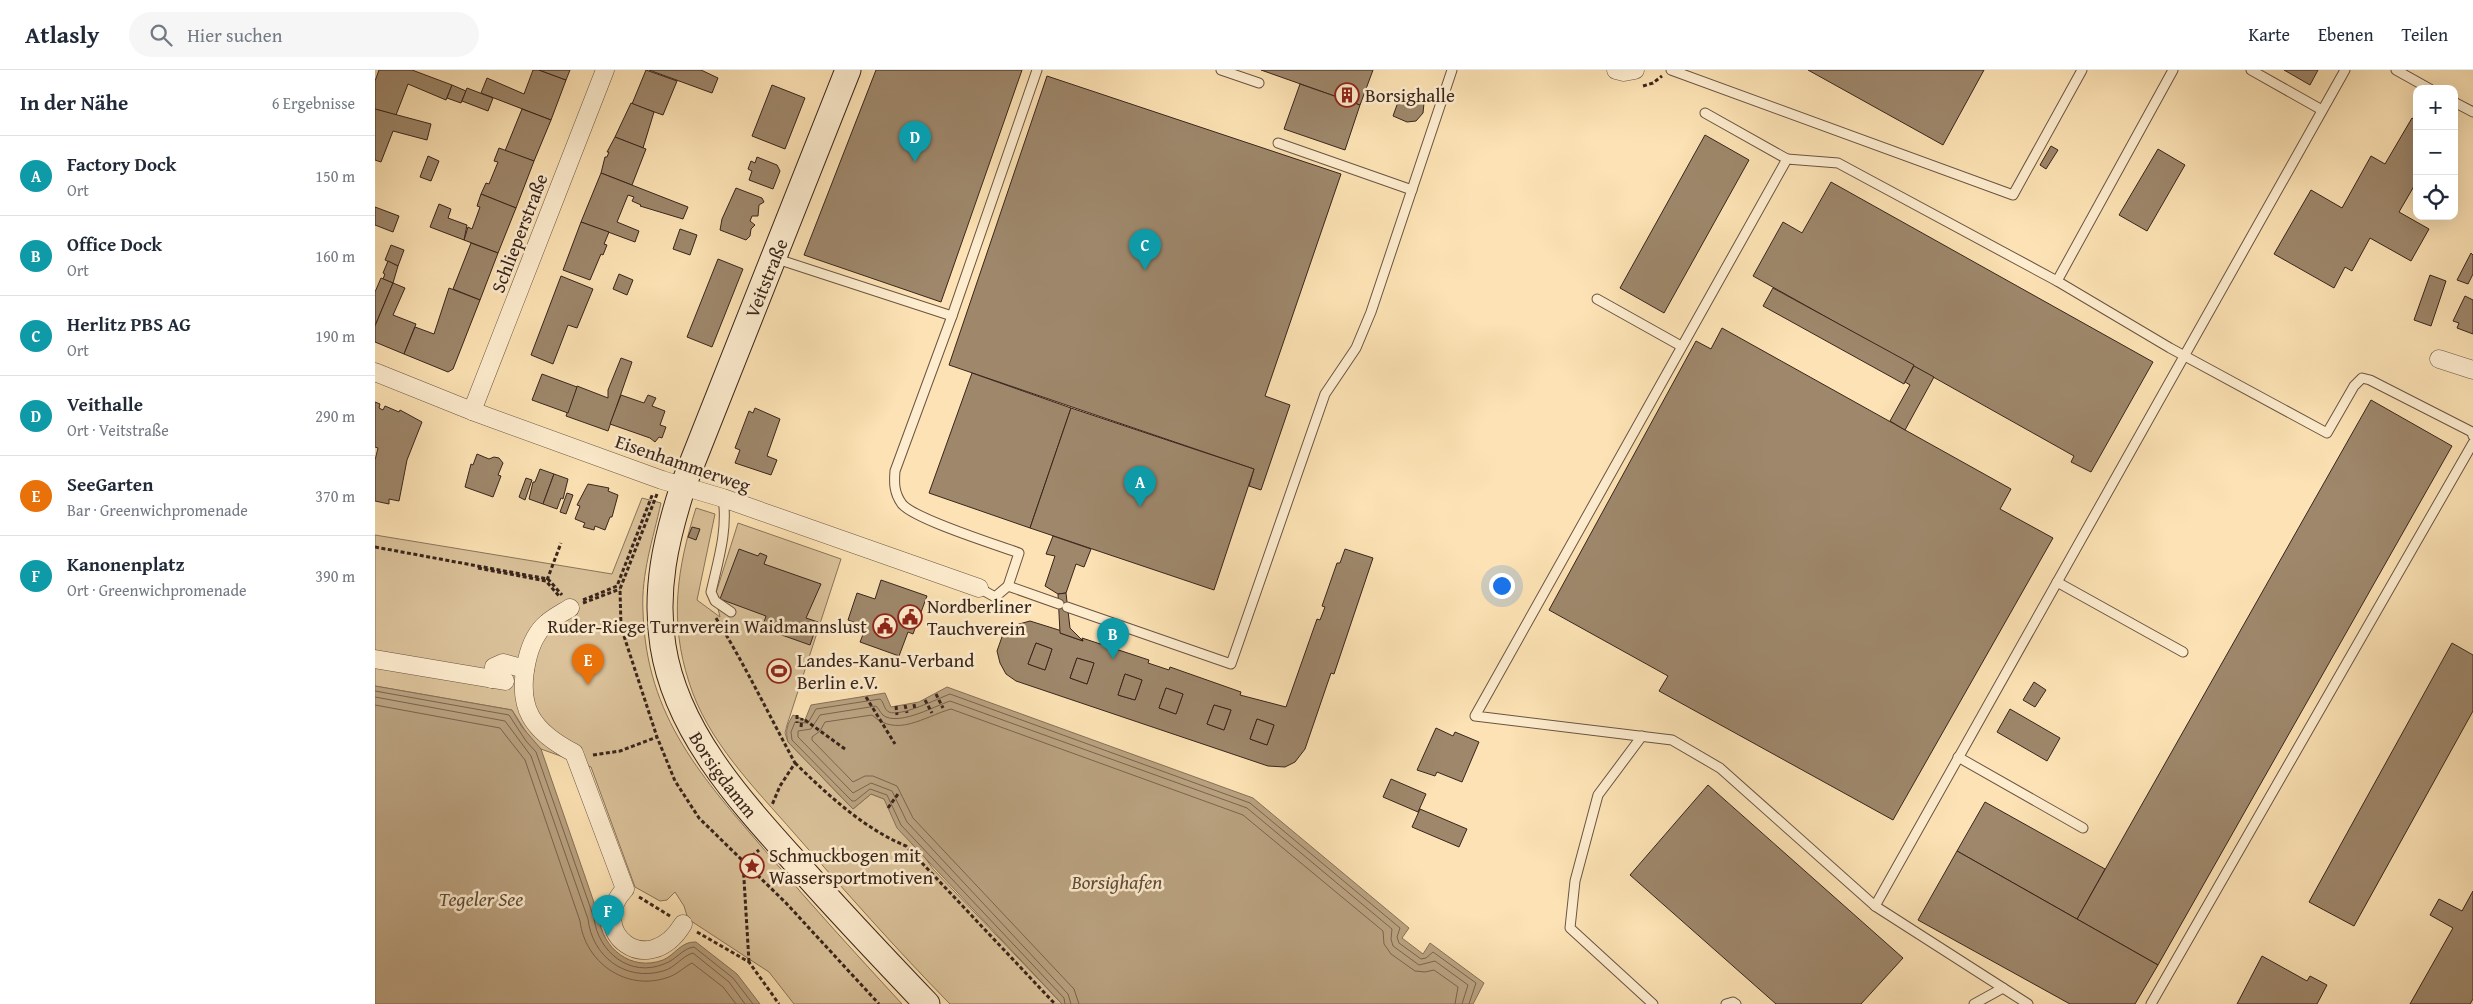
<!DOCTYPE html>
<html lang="de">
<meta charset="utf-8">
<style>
body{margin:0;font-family:"Gentium Book Plus",serif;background:#f6f6f7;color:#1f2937}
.controls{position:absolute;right:15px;top:15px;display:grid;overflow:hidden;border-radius:10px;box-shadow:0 5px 20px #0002}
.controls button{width:45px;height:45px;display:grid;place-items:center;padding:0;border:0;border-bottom:1px solid #e0e1e3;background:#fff;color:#1f2937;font:25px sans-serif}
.you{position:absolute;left:1126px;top:515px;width:18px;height:18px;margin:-12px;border:4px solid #fff;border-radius:50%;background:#1a73e8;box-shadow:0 0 0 8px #1a73e833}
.badge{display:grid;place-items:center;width:32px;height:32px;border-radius:50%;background:#8f2418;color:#fff;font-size:16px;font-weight:700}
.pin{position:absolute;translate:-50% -41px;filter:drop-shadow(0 1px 2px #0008)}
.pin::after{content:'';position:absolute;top:26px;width:18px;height:15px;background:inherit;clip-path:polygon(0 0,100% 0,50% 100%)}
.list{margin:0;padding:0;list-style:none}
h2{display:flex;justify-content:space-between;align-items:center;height:65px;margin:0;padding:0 20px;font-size:21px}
h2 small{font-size:16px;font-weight:400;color:#747a83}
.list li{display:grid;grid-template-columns:32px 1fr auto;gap:15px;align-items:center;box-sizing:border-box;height:80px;padding:0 20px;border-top:1px solid #e0e1e3}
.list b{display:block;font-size:19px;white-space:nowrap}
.list p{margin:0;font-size:16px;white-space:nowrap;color:#747a83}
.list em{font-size:16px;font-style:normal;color:#747a83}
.icon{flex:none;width:28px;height:28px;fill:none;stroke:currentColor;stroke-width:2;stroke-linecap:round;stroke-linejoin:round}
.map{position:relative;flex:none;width:2098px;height:934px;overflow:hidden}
header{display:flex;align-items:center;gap:30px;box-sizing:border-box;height:70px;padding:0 25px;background:#fff;border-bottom:1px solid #e0e1e3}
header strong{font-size:24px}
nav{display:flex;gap:28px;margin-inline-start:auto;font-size:18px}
.search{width:350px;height:45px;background:#f6f6f7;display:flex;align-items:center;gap:12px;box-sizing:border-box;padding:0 18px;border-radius:28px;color:#747a83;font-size:19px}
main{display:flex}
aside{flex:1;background:#fff}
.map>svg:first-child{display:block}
.green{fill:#dbc29a;stroke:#8a745b}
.water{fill:#baa280;stroke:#867058}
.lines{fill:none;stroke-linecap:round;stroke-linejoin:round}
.shore{stroke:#7a644e;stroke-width:1}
.building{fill:#9e876b;stroke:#39251c;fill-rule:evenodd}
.lane-casing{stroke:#6a5442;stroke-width:11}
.street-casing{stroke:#6a5442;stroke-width:19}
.secondary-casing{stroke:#39251c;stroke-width:27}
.path{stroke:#39251c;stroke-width:3;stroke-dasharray:4 2.5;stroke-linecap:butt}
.lane{stroke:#fdecce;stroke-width:9}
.street{stroke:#fdecce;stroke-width:18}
.secondary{stroke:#fdecce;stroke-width:25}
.labels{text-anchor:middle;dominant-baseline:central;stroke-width:5;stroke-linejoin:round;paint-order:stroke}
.poi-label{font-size:19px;fill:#39251c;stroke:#fdecce;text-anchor:start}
.street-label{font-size:19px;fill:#39251c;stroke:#fdecce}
.water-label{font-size:20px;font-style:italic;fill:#604a3a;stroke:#fdecce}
</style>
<header>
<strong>Atlasly</strong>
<div class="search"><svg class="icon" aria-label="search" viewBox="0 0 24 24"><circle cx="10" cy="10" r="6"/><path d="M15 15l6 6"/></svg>Hier suchen</div>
<nav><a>Karte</a><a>Ebenen</a><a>Teilen</a></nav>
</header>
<main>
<aside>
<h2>In der Nähe<small>6 Ergebnisse</small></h2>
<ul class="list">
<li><span class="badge" style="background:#0f9aa8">A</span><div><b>Factory Dock</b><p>Ort</p></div><em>150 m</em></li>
<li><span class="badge" style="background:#0f9aa8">B</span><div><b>Office Dock</b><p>Ort</p></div><em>160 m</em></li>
<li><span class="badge" style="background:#0f9aa8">C</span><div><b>Herlitz PBS AG</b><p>Ort</p></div><em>190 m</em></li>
<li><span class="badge" style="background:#0f9aa8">D</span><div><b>Veithalle</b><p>Ort · Veitstraße</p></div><em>290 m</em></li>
<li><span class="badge" style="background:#e8710a">E</span><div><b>SeeGarten</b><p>Bar · Greenwichpromenade</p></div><em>370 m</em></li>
<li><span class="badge" style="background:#0f9aa8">F</span><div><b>Kanonenplatz</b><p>Ort · Greenwichpromenade</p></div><em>390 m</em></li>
</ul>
</aside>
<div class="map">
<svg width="2098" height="934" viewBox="0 0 2098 934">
<rect width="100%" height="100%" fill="#fce2b4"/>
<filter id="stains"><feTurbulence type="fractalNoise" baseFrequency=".004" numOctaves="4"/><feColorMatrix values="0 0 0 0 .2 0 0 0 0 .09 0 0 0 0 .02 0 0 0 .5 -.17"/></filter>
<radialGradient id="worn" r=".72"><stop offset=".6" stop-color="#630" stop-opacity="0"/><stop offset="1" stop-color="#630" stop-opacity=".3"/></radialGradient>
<g class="green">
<path d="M 267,428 L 286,433 C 278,469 266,504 268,541 C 271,648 328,708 393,784 C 436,835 482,885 527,934 L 419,934 L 394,902 L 313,849 L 309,836 L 300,822 L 292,830 L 285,831 L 260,817 L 216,697 L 166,679 L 155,668 L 137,640 L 0,616 L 0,465 L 237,504 Z"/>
<path d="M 321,438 L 340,444 L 322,530 L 345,547 L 340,526 L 363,453 L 466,489 L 412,655 L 410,663 L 413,672 L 478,739 L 496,724 L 509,729 L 558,799 L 687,934 L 575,934 C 521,879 470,821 419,763 C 380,718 332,671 314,612 C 294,551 302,498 321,438 Z"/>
</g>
<g class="water">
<path d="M 0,616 L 137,640 L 147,657 L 166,679 L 224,847 C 227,878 256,902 288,890 C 300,885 306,871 321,872 L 362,904 L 385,934 L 0,934 Z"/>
<path d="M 572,617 L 878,728 L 1034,858 L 1027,868 L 1048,884 L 1055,873 L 1109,913 L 1098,934 L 687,934 L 522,758 L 509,729 L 496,724 L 478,739 L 413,672 C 410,661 412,655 418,645 L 430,650 L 436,635 L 510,623 L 516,637 L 544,632 Z"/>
</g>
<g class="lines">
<g class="shore">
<path d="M 0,621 L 134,645 L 151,671 L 161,682 L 219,848 C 223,882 255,908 289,894 C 301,890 308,878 319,877 L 358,908 L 378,934"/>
<path d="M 0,627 L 130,651 L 156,686 L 213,849 C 217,886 250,912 288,901 C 300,898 307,886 318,883 L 354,912 L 370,934"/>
<path d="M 0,635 L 125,658 L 150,690 L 205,851 C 210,892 250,921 291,908 C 302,905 309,897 317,893 L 348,917 L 361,934"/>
<path d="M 690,934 L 689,928 L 526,755 L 512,725 L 495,719 L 480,731 L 477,731 L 417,670 L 416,662 L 420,652 L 433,653 L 441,639 L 505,629 C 509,632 509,640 514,642 C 526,647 562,629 575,624 L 875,733 L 1025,858 L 1022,867 L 1024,873 L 1046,889 L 1051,888 L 1058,882 L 1101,913 L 1094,934"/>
<path d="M 696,934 L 693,924 L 532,752 L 517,721 L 496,713 L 478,723 L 423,667 L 423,661 L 436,659 L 445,645 L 501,636 C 505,640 506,645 511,647 C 528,654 560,636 575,631 L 872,738 L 1017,859 L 1016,869 L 1018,876 L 1044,895 L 1060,891 L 1093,915 L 1087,934"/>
<path d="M 704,934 L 699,919 L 538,748 L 522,716 L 498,706 L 490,706 L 478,712 L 437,670 L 437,667 L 445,661 L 450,652 L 497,645 C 522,668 548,647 576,639 L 868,745 L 1008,861 L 1009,874 L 1016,884 L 1040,901 L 1050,902 L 1059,900 L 1083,917 L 1080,934"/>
</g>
</g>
<g class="building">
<polygon points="4,0 37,0 77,15 71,30 33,14 21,45 0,39 0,11"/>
<polygon points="158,0 164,0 191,10 176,50 106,23 112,8 149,24"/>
<polygon points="164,0 195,0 191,10"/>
<polygon points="271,0 302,11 288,45 257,34"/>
<polygon points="274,0 326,0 343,8 337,23"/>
<polygon points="501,0 647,0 566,232 429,185"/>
<polygon points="886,0 998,0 985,35"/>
<polygon points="1433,0 1609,0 1568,75"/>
<polygon points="1909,0 1943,0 1935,15"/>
<polygon points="672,6 966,104 890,326 915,335 886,420 874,416 879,399 574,295"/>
<polygon points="925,14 985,35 970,80 909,59"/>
<polygon points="77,15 91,21 86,33 72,28"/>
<polygon points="397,15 430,28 410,79 377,66"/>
<polygon points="92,18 118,28 113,41 87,31"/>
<polygon points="1027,21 1043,26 1049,33 1048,43 1041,51 1032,52 1018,46"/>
<polygon points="256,33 279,42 268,78 240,67"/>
<polygon points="0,39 56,54 52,70 18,61 6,92 0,90"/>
<polygon points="147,39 176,50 159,91 130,81"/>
<polygon points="2037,48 2042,51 2042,111 2024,142 2054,159 2036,191 1995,168 1977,201 1970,197 1959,218 1899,184 1936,120 1967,138 1996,86 2010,94"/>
<polygon points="1330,65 1374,90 1289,243 1245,218"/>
<polygon points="240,67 271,79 257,115 226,103 230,87 232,87 234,82 232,82"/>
<polygon points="1676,76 1683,80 1671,99 1665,95"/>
<polygon points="124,78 159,91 141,138 106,124 111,113 114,114 123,92 119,91"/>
<polygon points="1783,79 1810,95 1772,161 1744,145"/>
<polygon points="53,86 64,91 56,111 45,107"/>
<polygon points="382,87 402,95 405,101 398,119 374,110 377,101 373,99 376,91 380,93"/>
<polygon points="226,103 313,137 308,149 265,136 266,135 257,131 259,127 253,125 242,152 264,161 260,172 206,152"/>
<polygon points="1456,112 1778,292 1716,402 1696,392 1699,386 1378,206 1408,152 1427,163"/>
<polygon points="361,118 387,128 389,132 384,135 383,146 377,146 375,151 380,155 376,159 375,166 371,170 345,160 347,149"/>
<polygon points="106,124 141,138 123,183 89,170 93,157 97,159 105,137 102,136"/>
<polygon points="64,134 76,139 73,148 92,155 89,170 55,157"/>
<polygon points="0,137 24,146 18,162 0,155"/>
<polygon points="206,152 234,162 229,174 232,175 228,185 226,184 215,210 188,200"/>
<polygon points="305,159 322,165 315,185 298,179"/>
<polygon points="96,173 123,183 105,230 78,219"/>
<polygon points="16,175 29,180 23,196 10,190"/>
<polygon points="2096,183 2098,185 2098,204 2093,214 2082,210"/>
<polygon points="343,189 368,199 337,277 312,267"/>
<polygon points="13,191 23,196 18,213 8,209 10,204 8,203"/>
<polygon points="244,204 258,210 252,225 238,219"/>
<polygon points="2055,205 2071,211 2056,256 2039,250"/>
<polygon points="186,206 218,219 202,258 193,255 178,294 156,285"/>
<polygon points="6,208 18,213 0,256 0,222"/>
<polygon points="18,213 30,218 18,245 41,254 29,284 0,272 0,256"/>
<polygon points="74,218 105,230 78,299 73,302 29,284 40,257 59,264"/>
<polygon points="1398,218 1539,295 1529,314 1388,236"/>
<polygon points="2090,226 2098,230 2098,264 2082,258 2084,253 2078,251"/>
<polygon points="1347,258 1636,419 1625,439 1678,468 1518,750 1284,621 1293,606 1174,540 1321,271 1336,279"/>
<polygon points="246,288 257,292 233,361 191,346 202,316 233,328 233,320"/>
<polygon points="1539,296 1559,307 1530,360 1515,351 1535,315 1530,312"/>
<polygon points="597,303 696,338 655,458 554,423"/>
<polygon points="167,304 202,317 193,343 157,330"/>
<polygon points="246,325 269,333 273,325 281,328 277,336 290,341 285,355 291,357 287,368 284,367 280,372 275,368 235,354"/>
<polygon points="1996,330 2077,376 1783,895 1702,849"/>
<polygon points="0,332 5,334 4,338 8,340 10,336 24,342 25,340 47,352 32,390 24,431 14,429 14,434 0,431 0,390 3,378 0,377"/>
<polygon points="380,338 405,349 392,386 402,390 396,405 360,393 365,380 360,378 374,341 378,343"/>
<polygon points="696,338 879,399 839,520 655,458"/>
<polygon points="102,384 114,389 119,387 124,388 128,393 123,405 126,406 118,427 90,417 96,394 98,395"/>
<polygon points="165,399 179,404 168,434 154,429 158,412 160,412"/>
<polygon points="179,404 193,409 188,429 186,428 182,439 168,434"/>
<polygon points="151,408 157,410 150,430 144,427"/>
<polygon points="213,414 234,418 233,421 243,425 237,447 235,447 230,460 220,456 219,460 208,457 210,453 200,449 205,436 202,435"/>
<polygon points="192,423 198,425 191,444 185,442"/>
<polygon points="317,457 325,459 321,470 313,467"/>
<polygon points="678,466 716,479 709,497 701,494 691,523 683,524 670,516 680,486 671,484"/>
<polygon points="364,479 383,486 385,483 392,486 389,494 446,514 431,548 443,552 435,575 387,558 391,546 345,529"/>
<path d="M 970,479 L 998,488 L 959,604 L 956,603 L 930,679 L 920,692 L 910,697 L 893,696 L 641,611 L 631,604 L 625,593 L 622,581 L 628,564 L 637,556 L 655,551 L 687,561 L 685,563 L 708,571 L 707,568 L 774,590 L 773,593 L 794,600 L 795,597 L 866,622 L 865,625 L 911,637 L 942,549 L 945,550 L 950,537 L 947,536 L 962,493 L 965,493 ZM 661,573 L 677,579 L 670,600 L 653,594 ZM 702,588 L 719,593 L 712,614 L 695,608 ZM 750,604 L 767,610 L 760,630 L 743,625 ZM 791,618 L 808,624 L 801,644 L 784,638 ZM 839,635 L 856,640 L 849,660 L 832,654 ZM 882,649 L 899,655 L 892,675 L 875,669 Z"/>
<polygon points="506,510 552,526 538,564 533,562 524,586 485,572 491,557 473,550 482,523 500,529"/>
<polygon points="691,523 695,558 708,571 685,563 683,524"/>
<polygon points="661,573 677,579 670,600 653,594"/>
<polygon points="2077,573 2098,585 2098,641 1979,856 1934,832"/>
<circle cx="214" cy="597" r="9"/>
<polygon points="702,588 719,593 712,614 695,608"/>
<polygon points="750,604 767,610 760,630 743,625"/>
<polygon points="1659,612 1671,620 1660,637 1648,630"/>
<polygon points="791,618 808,624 801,644 784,638"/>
<polygon points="839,635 856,640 849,660 832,654"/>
<polygon points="1635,639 1685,668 1672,691 1622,662"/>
<polygon points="882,649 899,655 892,675 875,669"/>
<polygon points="1061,658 1078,666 1080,662 1104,672 1087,712 1062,702 1060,706 1042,700"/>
<polygon points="1016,709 1051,724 1043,742 1008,727"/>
<polygon points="1333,715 1528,888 1486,934 1401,934 1255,805"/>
<polygon points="1610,732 1730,799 1702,849 1582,781"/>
<polygon points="1045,739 1092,759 1084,777 1037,757"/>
<polygon points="1582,781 1783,895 1760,934 1695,934 1543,850"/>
<polygon points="2098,821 2098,929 2095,934 2035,934 2078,858 2055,845 2064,829 2087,841"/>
<polygon points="1887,886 1932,911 1935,906 1952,915 1942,934 1862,934"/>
</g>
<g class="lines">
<g class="lane-casing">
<g id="lane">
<polyline points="846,0 884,13"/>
<polyline points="1296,0 1638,125 1707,0"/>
<polyline points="1876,0 1947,40"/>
<polyline points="2021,0 2055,19"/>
<polyline points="2079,32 2098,42"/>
<polyline points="1330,43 1412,89"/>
<polyline points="903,73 1037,120"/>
<polyline points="399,188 577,246"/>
<polyline points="1682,211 1798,0"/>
<polyline points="1222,229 1306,276"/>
<path d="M 348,428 C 353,460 343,491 336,522 L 340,531 L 356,542"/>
<polyline points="1682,512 1808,582"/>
<polyline points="633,516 684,534"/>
<path d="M 604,518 L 620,527 L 633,516 L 644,483 C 622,475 539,449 527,434 C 519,423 519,413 520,401 L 577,246 L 662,0"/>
<polyline points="692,537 856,594 950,324 981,278 996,242 1077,0"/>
<polyline points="1267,666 1223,725 1200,811 1195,858 1278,934"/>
<polyline points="1583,687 1708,758"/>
<polyline points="1500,836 1970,0"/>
<polyline points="1351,934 1358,932 1361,934"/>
<polyline points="1599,934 1628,918"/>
<polyline points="1653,934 1500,836 1345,698 1297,670 1100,646 1412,89 1463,93 1682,211 1795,278 1952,363 1979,316 1987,308 1995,310 2097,362 2098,366"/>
<polyline points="1776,934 2098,373"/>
</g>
</g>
<g class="street-casing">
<g id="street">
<polyline points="1241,0 1249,2 1260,0"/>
<polyline points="2064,289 2098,300"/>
<polyline points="0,302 97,341 287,410 348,428 604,518"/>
<polyline points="97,341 230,0"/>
<path d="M 195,538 C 187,543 179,547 172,553 C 161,562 155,577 152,590 C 141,638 157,661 199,683 L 250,819 C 210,861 273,912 308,854"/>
<polyline points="0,589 130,611"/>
<polyline points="117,609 119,597 128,593 150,599"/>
</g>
</g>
<g class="secondary-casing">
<g id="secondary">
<path id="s1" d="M 473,0 L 308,416 C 291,469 279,520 288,576 C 302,666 372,738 431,804 C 470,848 511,891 552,934"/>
</g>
</g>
<g class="path">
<polyline points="1268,16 1278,13 1287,6"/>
<polyline points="282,424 245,519 246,557 282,667 300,711 324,748 411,833 504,934"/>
<polyline points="0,477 173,509 187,525"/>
<polyline points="103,498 171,511 184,526"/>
<polyline points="172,510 186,473"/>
<polyline points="208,530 242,516 278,423"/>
<polyline points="208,533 245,519"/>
<path d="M 341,548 C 370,595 394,645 420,693 L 405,716 L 397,735"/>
<polyline points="561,624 568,638"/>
<polyline points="491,627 520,674"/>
<polyline points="550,630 557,643"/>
<polyline points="539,634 540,640"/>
<polyline points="530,635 532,643"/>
<polyline points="521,636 522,645"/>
<polyline points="422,645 422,653"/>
<polyline points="430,650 470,679"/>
<polyline points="426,657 427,648"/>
<polyline points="218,685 245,681 282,667"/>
<path d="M 420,693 C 453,725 488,758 531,776 L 680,934"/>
<polyline points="513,738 523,724"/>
<polyline points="264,827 295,846"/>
<polyline points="322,862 374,892 404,934"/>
<polyline points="374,892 368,793 384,780"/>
</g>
<use href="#lane" class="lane"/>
<use href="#street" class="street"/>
<use href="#secondary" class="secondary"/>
</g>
<defs>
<g id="building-ring" transform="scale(1.25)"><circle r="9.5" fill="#fdecce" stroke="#8f2418" stroke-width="1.5"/><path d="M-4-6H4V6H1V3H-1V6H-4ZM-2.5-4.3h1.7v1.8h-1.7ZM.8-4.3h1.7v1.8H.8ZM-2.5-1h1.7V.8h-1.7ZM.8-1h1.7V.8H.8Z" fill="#8f2418"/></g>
<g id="civic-ring" transform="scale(1.25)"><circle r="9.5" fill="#fdecce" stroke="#8f2418" stroke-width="1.5"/><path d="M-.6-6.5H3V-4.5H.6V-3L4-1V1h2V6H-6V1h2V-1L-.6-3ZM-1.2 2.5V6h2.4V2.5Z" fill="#8f2418"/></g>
<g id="stadium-ring" transform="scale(1.25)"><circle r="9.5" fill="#fdecce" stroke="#8f2418" stroke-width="1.5"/><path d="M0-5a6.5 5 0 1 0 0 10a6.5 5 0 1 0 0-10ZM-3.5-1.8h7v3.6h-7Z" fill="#8f2418"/></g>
<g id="sight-ring" transform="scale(1.25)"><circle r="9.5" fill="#fdecce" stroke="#8f2418" stroke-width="1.5"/><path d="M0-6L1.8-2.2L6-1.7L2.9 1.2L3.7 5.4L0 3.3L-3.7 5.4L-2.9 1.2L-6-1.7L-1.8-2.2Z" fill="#8f2418"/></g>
</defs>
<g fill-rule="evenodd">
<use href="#building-ring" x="972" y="25"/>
<use href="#civic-ring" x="535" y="547"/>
<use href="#civic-ring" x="510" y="556"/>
<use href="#stadium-ring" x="404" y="601"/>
<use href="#sight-ring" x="377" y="796"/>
</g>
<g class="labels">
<g class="poi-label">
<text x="990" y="25">Borsighalle</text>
<text x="552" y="536">Nordberliner<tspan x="552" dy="22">Tauchverein</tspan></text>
<text x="492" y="556" text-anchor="end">Ruder-Riege Turnverein Waidmannslust</text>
<text x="422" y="590">Landes-Kanu-Verband<tspan x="422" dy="22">Berlin e.V.</tspan></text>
<text x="394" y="785">Schmuckbogen mit<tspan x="394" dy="22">Wassersportmotiven</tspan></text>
</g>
<g class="street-label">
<text transform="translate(144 163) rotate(-69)">Schlieperstraße</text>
<text transform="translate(391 208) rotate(-68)">Veitstraße</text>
<text transform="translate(308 393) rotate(19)">Eisenhammerweg</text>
<text stroke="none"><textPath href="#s1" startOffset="754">Borsigdamm</textPath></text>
</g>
<g class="water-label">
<text x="742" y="811">Borsighafen</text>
<text x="106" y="828">Tegeler See</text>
</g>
</g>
<rect width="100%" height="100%" filter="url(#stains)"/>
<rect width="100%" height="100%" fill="url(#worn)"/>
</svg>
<div class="controls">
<button>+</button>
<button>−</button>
<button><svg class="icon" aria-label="locate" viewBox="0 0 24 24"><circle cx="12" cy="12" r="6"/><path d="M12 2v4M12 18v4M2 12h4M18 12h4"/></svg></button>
</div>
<div class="you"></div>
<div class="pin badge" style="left:765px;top:437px;background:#0f9aa8">A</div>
<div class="pin badge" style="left:738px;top:589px;background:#0f9aa8">B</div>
<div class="pin badge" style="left:770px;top:200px;background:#0f9aa8">C</div>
<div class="pin badge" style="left:540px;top:92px;background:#0f9aa8">D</div>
<div class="pin badge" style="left:213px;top:615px;background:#e8710a">E</div>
<div class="pin badge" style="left:233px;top:866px;background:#0f9aa8">F</div>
</div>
</main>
